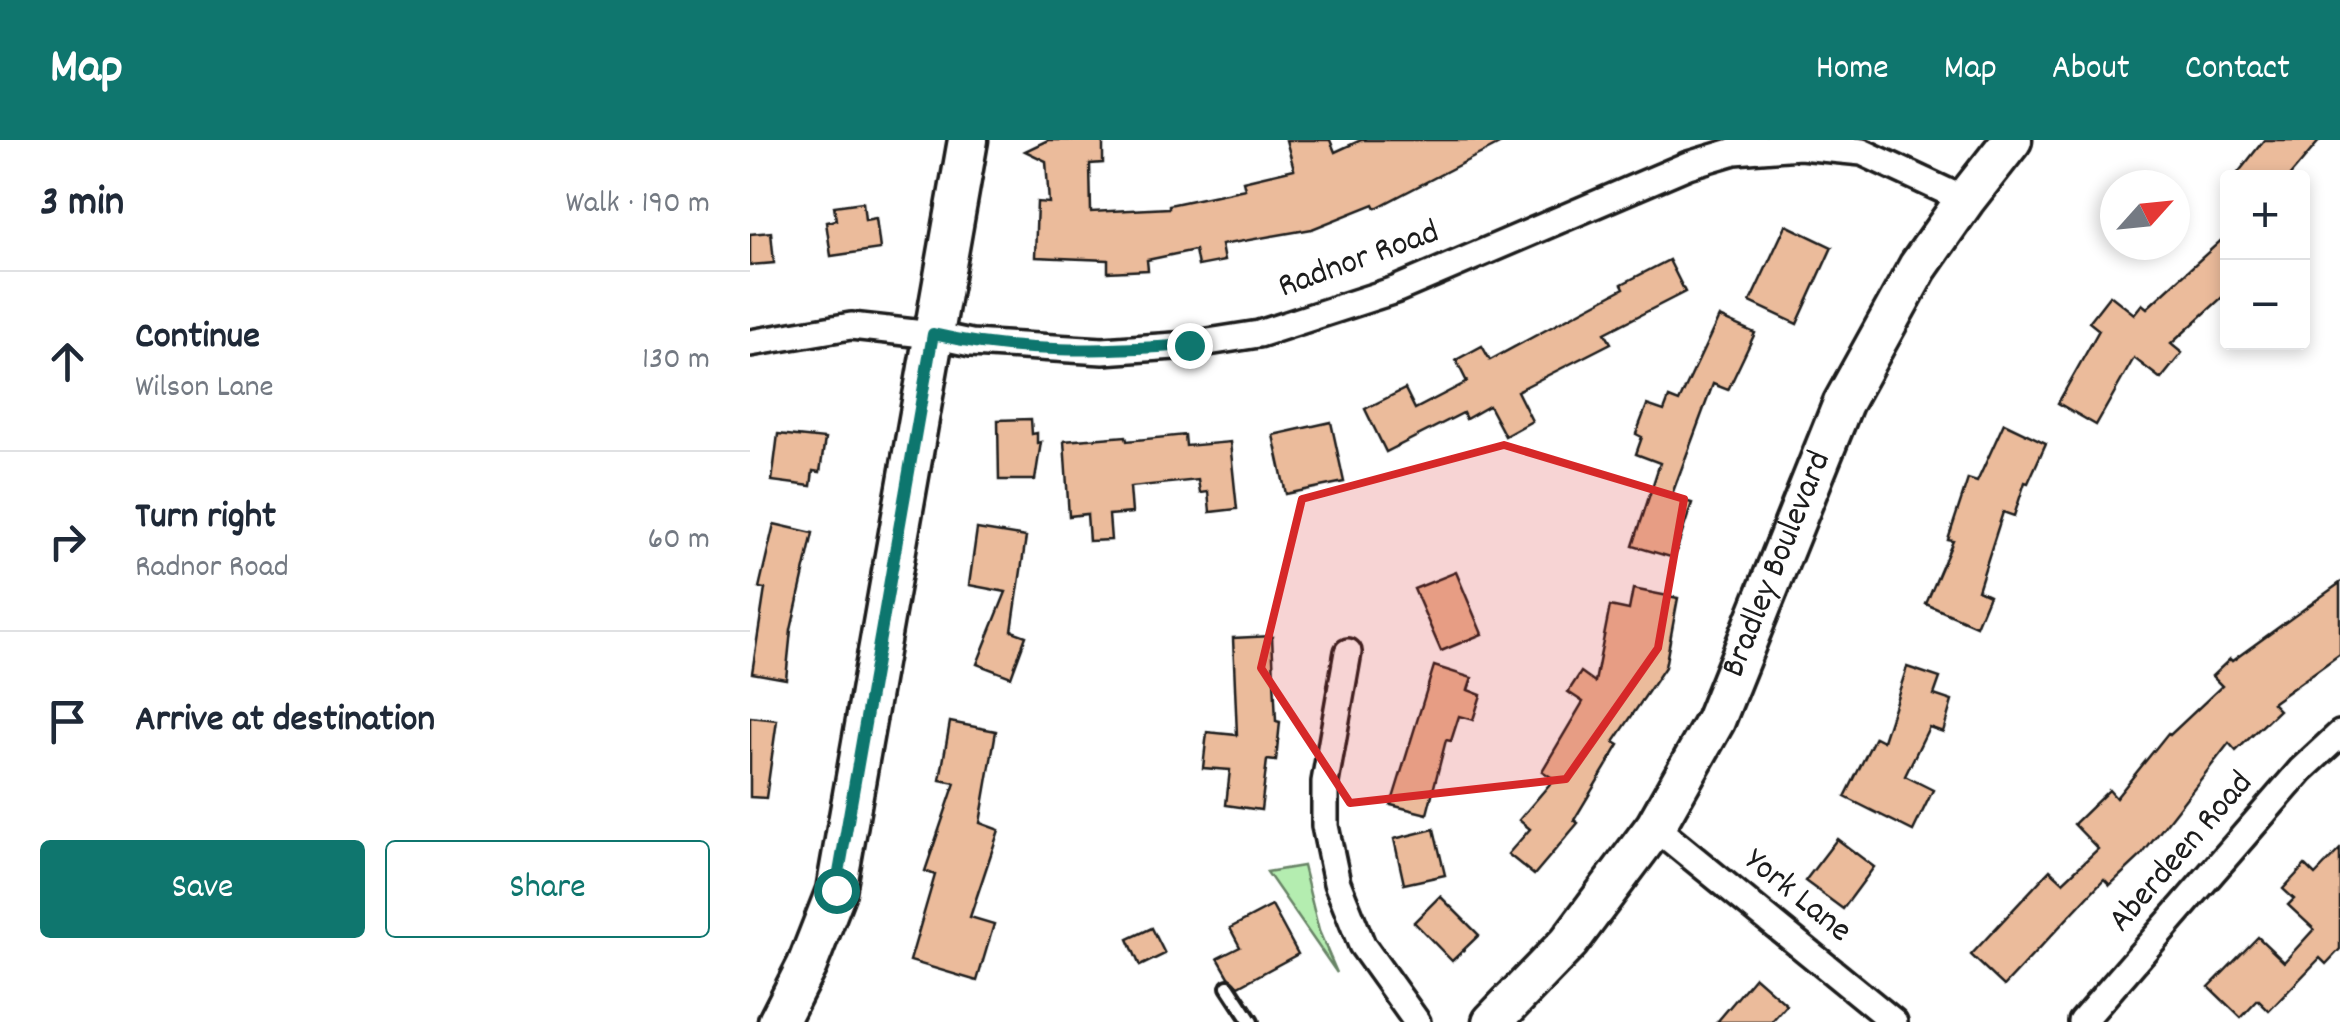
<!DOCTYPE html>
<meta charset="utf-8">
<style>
body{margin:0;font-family:Dekko,sans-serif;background:#f6f6f7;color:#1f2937}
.controls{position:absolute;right:30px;top:30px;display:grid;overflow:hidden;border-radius:10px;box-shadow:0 5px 15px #0003}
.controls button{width:90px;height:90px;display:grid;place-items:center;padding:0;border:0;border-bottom:2px solid #e0e1e3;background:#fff;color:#1f2937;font:50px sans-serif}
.compass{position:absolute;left:1350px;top:30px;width:90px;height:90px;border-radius:50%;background:#fff;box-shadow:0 5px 15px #0003;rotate:63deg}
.stop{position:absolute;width:30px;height:30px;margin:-22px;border:8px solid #0f766e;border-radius:50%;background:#fff}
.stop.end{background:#0f766e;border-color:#fff;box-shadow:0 2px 10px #0008}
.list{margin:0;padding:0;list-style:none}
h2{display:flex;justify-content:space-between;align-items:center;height:130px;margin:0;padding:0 40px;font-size:42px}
h2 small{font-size:32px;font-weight:400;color:#747a83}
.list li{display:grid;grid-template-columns:65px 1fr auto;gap:30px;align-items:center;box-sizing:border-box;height:180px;padding:0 40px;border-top:2px solid #e0e1e3}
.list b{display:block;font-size:38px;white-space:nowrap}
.list p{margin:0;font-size:32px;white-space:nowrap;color:#747a83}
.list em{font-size:32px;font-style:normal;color:#747a83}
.actions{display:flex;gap:20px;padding:30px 40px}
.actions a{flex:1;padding:22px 0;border:2px solid #0f766e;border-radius:10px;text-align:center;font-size:35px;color:#0f766e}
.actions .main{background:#0f766e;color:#fff}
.icon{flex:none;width:55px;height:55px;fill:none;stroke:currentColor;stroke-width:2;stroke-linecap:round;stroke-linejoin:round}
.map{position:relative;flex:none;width:1590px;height:882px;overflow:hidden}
header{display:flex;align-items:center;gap:60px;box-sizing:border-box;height:140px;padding:0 50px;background:#0f766e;color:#fff}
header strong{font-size:48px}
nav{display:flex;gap:55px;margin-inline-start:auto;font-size:35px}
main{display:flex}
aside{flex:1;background:#fff}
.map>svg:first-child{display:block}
.green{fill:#b4edb0;stroke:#688466;stroke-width:2.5}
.building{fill:#ebbb9b;stroke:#1c1c1c;stroke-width:2.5}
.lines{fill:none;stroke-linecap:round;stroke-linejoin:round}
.lane-casing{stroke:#1c1c1c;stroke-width:20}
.street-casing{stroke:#1c1c1c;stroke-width:32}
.secondary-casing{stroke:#1c1c1c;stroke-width:45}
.lane{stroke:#fff;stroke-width:12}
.street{stroke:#fff;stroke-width:25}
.secondary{stroke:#fff;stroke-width:38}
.route{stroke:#0f766e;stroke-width:12}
.marked{fill:#d62828;fill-opacity:0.2;stroke:#d62828;stroke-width:8;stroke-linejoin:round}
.labels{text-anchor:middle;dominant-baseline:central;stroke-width:10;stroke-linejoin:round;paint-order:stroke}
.street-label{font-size:35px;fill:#1c1c1c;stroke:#fff}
</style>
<header>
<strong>Map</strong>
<nav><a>Home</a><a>Map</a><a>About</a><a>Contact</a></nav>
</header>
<main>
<aside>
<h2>3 min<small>Walk · 190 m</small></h2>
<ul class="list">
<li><svg class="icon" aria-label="ahead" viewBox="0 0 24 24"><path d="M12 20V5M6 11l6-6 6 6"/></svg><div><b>Continue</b><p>Wilson Lane</p></div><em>130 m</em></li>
<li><svg class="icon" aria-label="right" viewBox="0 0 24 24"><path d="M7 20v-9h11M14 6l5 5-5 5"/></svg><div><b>Turn right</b><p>Radnor Road</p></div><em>60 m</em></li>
<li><svg class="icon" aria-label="arrive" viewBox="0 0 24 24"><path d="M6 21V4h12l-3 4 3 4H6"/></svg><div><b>Arrive at destination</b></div></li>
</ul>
<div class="actions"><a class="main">Save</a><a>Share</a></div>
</aside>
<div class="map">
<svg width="1590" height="882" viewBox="0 0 1590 882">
<rect width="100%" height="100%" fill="#fff"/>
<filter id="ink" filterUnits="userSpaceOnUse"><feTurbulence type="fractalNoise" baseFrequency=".01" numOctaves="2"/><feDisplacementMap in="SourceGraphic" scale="20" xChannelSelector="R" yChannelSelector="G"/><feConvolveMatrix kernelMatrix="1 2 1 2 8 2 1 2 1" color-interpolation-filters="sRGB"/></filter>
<g filter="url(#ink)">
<polygon class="green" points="553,726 569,791 587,833 517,732"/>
<g class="building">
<polygon points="298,0 353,0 353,23 340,24 341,72 419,68 419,65 495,49 493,41 544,29 536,0 580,0 585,12 611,0 757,0 626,68 624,64 562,89 471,105 474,121 448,126 445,110 397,120 398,130 358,132 358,120 285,117 287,62 299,63 296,21 275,11"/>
<polygon points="1514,0 1570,0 1538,38 1484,38"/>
<polygon points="113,62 115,80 126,78 130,109 81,116 76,82 86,80 84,66"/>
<polygon points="1036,85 1082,107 1047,184 1000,162"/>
<polygon points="21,92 24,123 0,125 0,94"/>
<polygon points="1478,94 1478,152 1421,204 1432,213 1411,239 1384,218 1346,285 1308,263 1349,190 1339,182 1360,155 1384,174 1392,164 1397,168"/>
<polygon points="919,120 935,152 855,193 861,203 767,251 782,281 755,296 739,266 716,279 713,273 636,312 615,269 655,249 665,269 717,242 706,220 732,206 740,220 874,148 872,144"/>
<polygon points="969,177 1005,193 978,250 963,244 921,357 942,363 924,418 883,406 910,323 886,314 892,297 886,294 897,265 914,271 919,258 929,262"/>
<polygon points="281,279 282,294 287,293 287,303 291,302 285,340 249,340 248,280"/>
<polygon points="581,282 594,342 536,354 523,295"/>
<polygon points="1254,283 1296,303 1278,343 1275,342 1264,376 1253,372 1228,450 1239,455 1226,486 1176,464 1203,401 1198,400 1218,339 1227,342"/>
<polygon points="28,294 75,299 70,332 63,331 61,346 22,341"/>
<polygon points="435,295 436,306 480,302 487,369 460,372 458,352 450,353 448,340 380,347 382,373 359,375 361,400 339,401 337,374 319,376 314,301 376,296 377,301"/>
<polygon points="24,384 63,393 41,490 36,539 2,533 15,449 9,448"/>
<polygon points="227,389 276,397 262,491 276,496 261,537 227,524 256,452 219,445"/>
<polygon points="706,432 732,494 691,511 664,449"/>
<polygon points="1590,443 1590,514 1522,563 1529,570 1486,611 1479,603 1391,716 1360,745 1354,739 1254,846 1221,815 1300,730 1313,742 1348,709 1324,684 1359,650 1366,658 1418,593 1420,595 1472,546 1462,536 1480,519 1482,521"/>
<polygon points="883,449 928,458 915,527 864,602 869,605 824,680 828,683 784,735 758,714 780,689 769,680 804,639 792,631 833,562 818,552 831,532 845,542 860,466 879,470"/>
<polygon points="522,496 526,581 530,582 526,621 517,620 511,670 476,665 480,630 453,628 457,592 487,595 483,498"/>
<polygon points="684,526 722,538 718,550 731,555 723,580 709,576 701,601 696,600 677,674 641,665"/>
<polygon points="1157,527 1190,538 1184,555 1202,561 1193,592 1179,587 1155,636 1183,650 1163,691 1095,657 1125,597 1133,601"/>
<polygon points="0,577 27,580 16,658 0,657"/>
<polygon points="200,582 246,591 230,683 249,690 220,777 244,784 227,841 160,821 185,735 175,731 205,643 190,640"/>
<polygon points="684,689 695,735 654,744 644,699"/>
<polygon points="1087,699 1124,727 1093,769 1055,741"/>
<polygon points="1590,709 1590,809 1576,824 1570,818 1519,871 1508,860 1491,878 1459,847 1508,797 1534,822 1564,789 1538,765 1544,759 1533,749 1555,725 1565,735"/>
<polygon points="690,756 729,795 702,821 664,782"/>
<polygon points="522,766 548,814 489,846 479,837 468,818 490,807 480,788"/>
<polygon points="402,788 415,814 390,826 378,799"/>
<polygon points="1005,837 1037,865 1022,882 967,882"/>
</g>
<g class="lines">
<g class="lane-casing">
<polyline id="lane" points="478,847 501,882"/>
</g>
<g class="street-casing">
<g id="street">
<polyline points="0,203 101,186 183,195 221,203 353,211 439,205 509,194 645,150 938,25 985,11 1050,6 1112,12 1215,60"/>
<polyline points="598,512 575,642 575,686 587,743 612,805 667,882"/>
<polyline points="905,687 1144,882"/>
<polyline points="1332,882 1551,630 1590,594"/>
</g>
</g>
<g class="secondary-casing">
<g id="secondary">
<polyline points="28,882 57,825 86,751 218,0"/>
<path id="s1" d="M 742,882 L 819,802 L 905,687 L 965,581 L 1093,263 L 1168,127 L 1215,60 L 1262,0"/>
</g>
</g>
<use href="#lane" class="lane"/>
<use href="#street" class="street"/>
<use href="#secondary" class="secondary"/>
</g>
</g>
<g class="lines" filter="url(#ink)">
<path class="route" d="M 86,750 L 183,194 C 267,214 354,211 439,205"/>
</g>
<path class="marked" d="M 754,305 L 934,359 L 908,508 L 816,639 L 600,663 L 511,528 L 552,359 Z"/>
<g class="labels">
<g class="street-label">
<text transform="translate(609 121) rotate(-20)">Radnor Road</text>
<text stroke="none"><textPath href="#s1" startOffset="545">Bradley Boulevard</textPath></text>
<text transform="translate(1432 713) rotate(-49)">Aberdeen Road</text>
<text transform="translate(1047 757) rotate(39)">York Lane</text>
</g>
</g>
</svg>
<div class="controls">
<button>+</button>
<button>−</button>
</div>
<svg class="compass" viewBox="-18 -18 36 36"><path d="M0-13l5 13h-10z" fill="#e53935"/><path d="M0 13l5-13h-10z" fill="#747a83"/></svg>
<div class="stop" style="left:86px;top:750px"></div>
<div class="stop end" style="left:439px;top:205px"></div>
</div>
</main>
